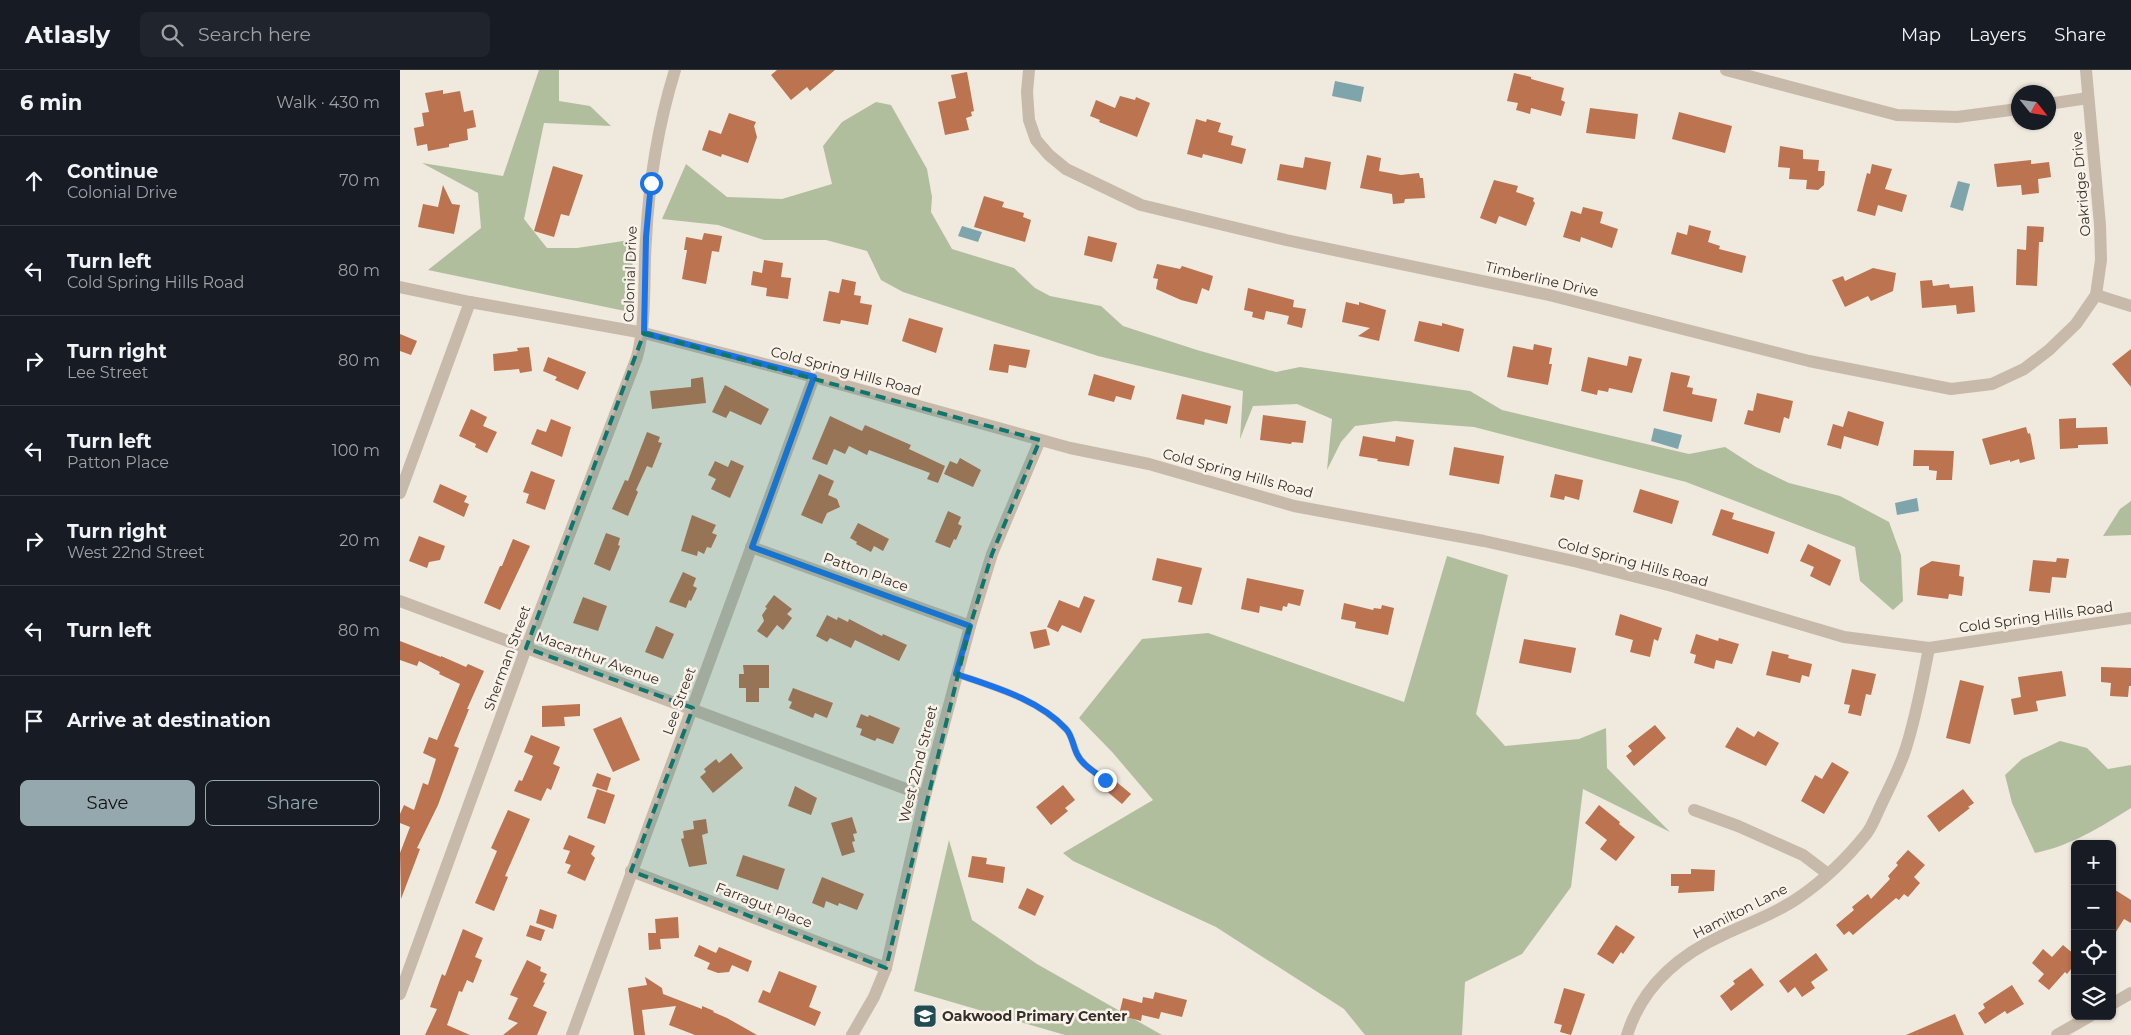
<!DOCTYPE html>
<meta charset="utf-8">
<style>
body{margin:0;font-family:Montserrat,sans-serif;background:#20242c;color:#f1f3f6}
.controls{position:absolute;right:15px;bottom:15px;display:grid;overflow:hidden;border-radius:8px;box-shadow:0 1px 4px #0004}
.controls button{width:45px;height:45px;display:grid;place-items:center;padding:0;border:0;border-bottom:1px solid #363941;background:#171b24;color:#f1f3f6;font:25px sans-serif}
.compass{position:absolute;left:1611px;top:15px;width:45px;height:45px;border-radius:50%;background:#171b24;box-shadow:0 1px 4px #0004;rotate:120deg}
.stop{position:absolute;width:15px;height:15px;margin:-11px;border:4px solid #1a73e8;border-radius:50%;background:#fff}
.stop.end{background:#1a73e8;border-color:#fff;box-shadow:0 1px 5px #0008}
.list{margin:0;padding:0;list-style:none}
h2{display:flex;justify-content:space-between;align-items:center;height:65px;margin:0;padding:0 20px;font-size:21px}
h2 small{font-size:16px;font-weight:400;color:#9ea1a6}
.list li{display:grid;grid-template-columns:32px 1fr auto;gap:15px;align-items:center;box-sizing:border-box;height:90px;padding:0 20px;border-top:1px solid #363941}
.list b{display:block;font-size:19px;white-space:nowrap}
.list p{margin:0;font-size:16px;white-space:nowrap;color:#9ea1a6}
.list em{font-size:16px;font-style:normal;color:#9ea1a6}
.actions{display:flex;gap:10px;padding:15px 20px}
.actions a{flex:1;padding:11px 0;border:1px solid #94a8ad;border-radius:8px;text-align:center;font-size:18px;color:#94a8ad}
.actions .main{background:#94a8ad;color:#111}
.icon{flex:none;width:28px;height:28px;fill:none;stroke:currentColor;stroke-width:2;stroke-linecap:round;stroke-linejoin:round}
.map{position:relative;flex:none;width:1731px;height:965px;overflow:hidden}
header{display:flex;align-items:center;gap:30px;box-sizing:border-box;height:70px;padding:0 25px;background:#171b24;border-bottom:1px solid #363941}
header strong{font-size:24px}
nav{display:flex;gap:28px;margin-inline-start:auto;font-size:18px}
.search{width:350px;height:45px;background:#20242c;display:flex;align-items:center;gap:12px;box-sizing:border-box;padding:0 18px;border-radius:8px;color:#9ea1a6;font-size:19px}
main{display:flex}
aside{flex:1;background:#171b24}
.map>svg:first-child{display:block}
.green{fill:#b1be9e}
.water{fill:#7ea5ab}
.building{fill:#bb7350}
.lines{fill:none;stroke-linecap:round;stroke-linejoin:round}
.service{stroke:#c7baaa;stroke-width:7}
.minor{stroke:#c7baaa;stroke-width:12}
.tertiary{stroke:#c7baaa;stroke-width:12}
.route{stroke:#1a73e8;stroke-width:6}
.marked{fill:#0f766e;fill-opacity:0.2;stroke:#0f766e;stroke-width:4;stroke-dasharray:10 6;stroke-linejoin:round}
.labels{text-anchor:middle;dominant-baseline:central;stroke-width:5;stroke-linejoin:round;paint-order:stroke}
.street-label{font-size:14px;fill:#352e29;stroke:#f8f2e9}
.poi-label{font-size:14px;font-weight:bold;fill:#352e29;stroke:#f8f2e9;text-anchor:start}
</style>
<header>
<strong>Atlasly</strong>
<div class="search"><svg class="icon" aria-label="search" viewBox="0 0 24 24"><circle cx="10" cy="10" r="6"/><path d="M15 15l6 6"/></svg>Search here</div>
<nav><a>Map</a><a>Layers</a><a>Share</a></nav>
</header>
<main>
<aside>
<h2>6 min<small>Walk · 430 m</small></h2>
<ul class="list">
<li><svg class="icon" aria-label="ahead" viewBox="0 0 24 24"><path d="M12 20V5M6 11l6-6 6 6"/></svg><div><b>Continue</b><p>Colonial Drive</p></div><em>70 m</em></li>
<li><svg class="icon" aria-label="left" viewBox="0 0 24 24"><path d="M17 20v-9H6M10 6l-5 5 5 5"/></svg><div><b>Turn left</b><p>Cold Spring Hills Road</p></div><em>80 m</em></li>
<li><svg class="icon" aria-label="right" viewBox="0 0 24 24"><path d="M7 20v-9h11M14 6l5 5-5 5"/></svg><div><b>Turn right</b><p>Lee Street</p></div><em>80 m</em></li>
<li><svg class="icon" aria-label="left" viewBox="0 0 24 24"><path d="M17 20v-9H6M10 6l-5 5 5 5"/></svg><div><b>Turn left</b><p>Patton Place</p></div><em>100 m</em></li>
<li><svg class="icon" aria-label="right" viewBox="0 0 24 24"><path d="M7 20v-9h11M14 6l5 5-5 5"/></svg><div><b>Turn right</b><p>West 22nd Street</p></div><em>20 m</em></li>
<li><svg class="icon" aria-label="left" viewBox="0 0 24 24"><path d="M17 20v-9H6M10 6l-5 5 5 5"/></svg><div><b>Turn left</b></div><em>80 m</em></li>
<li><svg class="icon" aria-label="arrive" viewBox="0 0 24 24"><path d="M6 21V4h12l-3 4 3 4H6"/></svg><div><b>Arrive at destination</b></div></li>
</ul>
<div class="actions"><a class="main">Save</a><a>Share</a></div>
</aside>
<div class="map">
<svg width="1731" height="965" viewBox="0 0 1731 965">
<rect width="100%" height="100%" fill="#f0e9dd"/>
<g class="green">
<polygon points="139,0 159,0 159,31 190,36 211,56 144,53 124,149 147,178 177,178 230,170 233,199 225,241 28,200 81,158 78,123 22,93 103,106"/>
<polygon points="476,32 491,35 527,99 532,127 531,142 552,179 614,198 635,218 650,226 701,236 723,256 797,280 876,302 900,297 1070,321 1102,340 1289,384 1325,377 1356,397 1389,413 1440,426 1489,452 1501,485 1503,531 1493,540 1460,511 1455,477 1286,412 1074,357 995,351 955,356 941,372 927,400 932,349 897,334 853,336 840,369 843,321 698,286 503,222 481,210 467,181 426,170 364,170 318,155 262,149 286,94 327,127 382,129 432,114 423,76 442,52"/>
<polygon points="1731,431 1731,465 1703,466 1720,439"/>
<polygon points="1047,486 1108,505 1076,644 1105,676 1179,669 1206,658 1207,698 1270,762 1183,719 1171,817 1122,884 1065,912 1062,965 965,965 944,939 816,857 673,791 663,783 753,730 713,683 679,648 742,569 808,563 1004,632"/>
<path d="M 1660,671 L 1687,678 L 1708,699 L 1731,695 L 1731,738 C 1701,757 1670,776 1635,783 L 1612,733 L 1605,705 L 1622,689 Z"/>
<polygon points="549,770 572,850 637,894 762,965 665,965 514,921"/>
</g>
<g class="water">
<polygon points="935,11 964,17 961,32 932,26"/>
<polygon points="1558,111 1570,114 1563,141 1550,137"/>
<polygon points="562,156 582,162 578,172 558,166"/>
<polygon points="1254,358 1282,365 1278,379 1251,371"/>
<polygon points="1517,428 1519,441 1497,445 1495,433"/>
</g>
<g class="building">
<polygon points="377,0 435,0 410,21 407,17 391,30 371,5"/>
<polygon points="567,2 574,41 571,42 572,46 566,48 569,60 545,65 538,32 556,28 551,5"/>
<polygon points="1114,3 1131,7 1131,9 1164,18 1161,30 1165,32 1161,46 1131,38 1130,44 1116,40 1118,33 1107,31"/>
<polygon points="43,20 43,24 60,21 64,42 73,40 76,57 67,59 68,70 49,74 49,77 28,81 27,74 17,76 14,58 24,56 22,43 29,42 25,23"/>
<polygon points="720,26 735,30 736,27 750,33 737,67 699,52 700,50 690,46 696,30 715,38"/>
<polygon points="1190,38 1238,44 1235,69 1186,63"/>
<polygon points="1279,42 1332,56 1325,83 1272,69"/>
<polygon points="329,43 356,52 354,56 357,67 348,93 322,84 321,87 302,80 309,60 321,64"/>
<polygon points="796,49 806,52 807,49 821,53 818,62 833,66 831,75 846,79 842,94 803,84 802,88 787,84"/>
<polygon points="1380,76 1403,80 1403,89 1419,90 1418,101 1425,101 1424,115 1418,120 1406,119 1407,110 1389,109 1390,98 1378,97"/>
<polygon points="967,85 981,88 979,101 1001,105 1019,103 1020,108 1023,108 1025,128 1005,129 1004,133 993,134 992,124 960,118"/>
<polygon points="905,87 931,92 926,120 877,110 880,94 903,98"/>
<polygon points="1631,90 1631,94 1649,92 1651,107 1638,109 1639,123 1622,125 1621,115 1597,117 1594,94"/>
<polygon points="1472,94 1492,99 1485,119 1507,125 1502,142 1478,135 1475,146 1457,141 1467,103 1470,104"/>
<polygon points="153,96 183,105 169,146 161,144 154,167 134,161"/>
<polygon points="1094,110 1118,116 1116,122 1134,128 1133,131 1135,133 1126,156 1099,146 1096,154 1080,148"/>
<polygon points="43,115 52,134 60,135 54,164 18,157 23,134 38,137"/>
<polygon points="584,126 604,132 602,137 624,143 623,147 631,150 625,172 574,157"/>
<polygon points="1183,137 1203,142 1200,153 1218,159 1212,178 1181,167 1180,172 1163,167 1171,141 1181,144"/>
<polygon points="1289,155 1311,161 1308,172 1320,176 1319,179 1346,186 1342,203 1271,184 1277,162 1287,165"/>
<polygon points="1627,156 1644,157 1643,172 1639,172 1637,216 1616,215 1617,179 1626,180"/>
<polygon points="304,163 322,166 319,182 312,181 306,214 282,209 287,180 284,180 286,167 302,170"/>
<polygon points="688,166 717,173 712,192 684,185"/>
<polygon points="364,190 383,193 381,207 391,208 388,229 366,226 367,218 351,215 353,201 362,203"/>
<polygon points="757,194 780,199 782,196 813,206 809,221 802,218 797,234 781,230 756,219 758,209 753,208"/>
<polygon points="1473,198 1496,203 1493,221 1471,231 1468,226 1445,237 1432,210 1443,206 1445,211"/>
<polygon points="442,209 456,212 454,225 461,226 460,233 472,235 468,255 441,250 440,254 423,251 429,221 439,223"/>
<polygon points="1532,210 1533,216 1549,214 1550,218 1573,216 1575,242 1557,244 1556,235 1522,238 1520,211"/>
<polygon points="848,218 894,230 893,237 906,239 902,258 887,254 889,246 866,241 864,250 852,247 853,242 844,240"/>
<polygon points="946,232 959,235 959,232 986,240 979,271 958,266 970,258 942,252"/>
<polygon points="509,248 543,258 536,283 502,271"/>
<polygon points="1019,251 1042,256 1042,253 1064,259 1059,282 1014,271"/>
<polygon points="0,264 17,271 11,285 0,281"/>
<polygon points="594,274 630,280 626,298 609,295 608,303 589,300"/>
<polygon points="1134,274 1152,278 1149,294 1152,294 1148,315 1107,307 1113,276 1133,280"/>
<polygon points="129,277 132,301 120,303 119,299 94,301 93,284 118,281 117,278"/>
<polygon points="1731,279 1731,317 1712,294"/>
<polygon points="1229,286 1242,289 1232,323 1209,318 1208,322 1198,320 1197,325 1181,321 1188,287 1227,296"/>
<polygon points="148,287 186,302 178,320 155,310 157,307 143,301"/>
<polygon points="1271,302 1290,306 1287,317 1293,318 1292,324 1317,329 1312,352 1263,341"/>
<polygon points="694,304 735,316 731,330 716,326 714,332 688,325"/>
<polygon points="303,307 306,333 252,339 250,321 291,317 291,309"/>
<polygon points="325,315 369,339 361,355 330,341 326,348 312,342"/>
<polygon points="1357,323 1393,331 1389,349 1384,347 1380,363 1344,354 1348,340 1353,341"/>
<polygon points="782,324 831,336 827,354 805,349 804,355 776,349"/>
<polygon points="71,339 87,347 83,356 97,362 87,383 75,377 76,374 59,366"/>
<polygon points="1448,341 1484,352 1478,376 1444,366 1441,379 1427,375 1433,354 1443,357"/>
<polygon points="863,345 906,351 903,373 892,372 891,374 860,370"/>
<polygon points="430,346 462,361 465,355 511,375 509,379 545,396 538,413 527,409 530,403 469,380 467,385 449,376 445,384 434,379 427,395 412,389"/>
<polygon points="1676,348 1676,358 1707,357 1708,374 1678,375 1678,378 1660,379 1659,349"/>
<polygon points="151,349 171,357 162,387 131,374 137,359 146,362"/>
<polygon points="1626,357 1628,364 1630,363 1635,389 1620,393 1619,389 1610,392 1610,390 1590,395 1582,369"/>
<polygon points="247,362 260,367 258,372 262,373 252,398 247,396 236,420 238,422 228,446 212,439 225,410 228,411"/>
<polygon points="963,366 995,372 996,366 1014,370 1009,396 977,391 978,389 959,386"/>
<polygon points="1054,377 1104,386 1099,414 1049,405"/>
<polygon points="1514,380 1554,381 1552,410 1536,410 1537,401 1529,400 1529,396 1513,396"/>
<polygon points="560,388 581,400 573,417 544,404 550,391 557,394"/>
<polygon points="331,390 344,396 330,428 311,419 316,409 308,405 315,391 328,397"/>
<polygon points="131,401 155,410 145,440 126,433 129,424 123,422"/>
<polygon points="419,404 434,411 428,425 437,429 440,437 427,443 422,454 401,445"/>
<polygon points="1155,404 1183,410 1179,430 1165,426 1164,430 1150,427"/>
<polygon points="40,414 67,426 64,432 69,434 64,447 33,432"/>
<polygon points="1240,419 1279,431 1272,454 1233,442"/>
<polygon points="1321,439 1334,443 1332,449 1375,462 1368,484 1312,465"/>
<polygon points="548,441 561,447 558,454 562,456 556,470 554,469 550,478 535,472"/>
<polygon points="292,445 316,455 312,463 317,465 311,478 307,477 304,484 298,481 297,486 281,481"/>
<polygon points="458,453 489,469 483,481 474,476 471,482 456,474 457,472 450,468"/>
<polygon points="206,463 220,468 218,475 220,476 210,501 194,494"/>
<polygon points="19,466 45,476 40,490 29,492 27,498 9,491"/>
<polygon points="113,469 130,476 100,540 84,533 100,496 102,496"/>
<polygon points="1408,474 1441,490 1430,516 1410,506 1414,497 1400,491"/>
<polygon points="757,488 802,498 792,535 778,532 782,517 752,510"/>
<polygon points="1657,488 1669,489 1666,508 1652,507 1650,523 1629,521 1633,490 1656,492"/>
<polygon points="1532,491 1560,495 1559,506 1564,507 1562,526 1549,524 1548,529 1517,525 1520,498"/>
<polygon points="283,502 296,508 293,516 297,518 291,531 289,530 286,538 269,532"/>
<polygon points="847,508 904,520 900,536 888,533 887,537 883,536 882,541 860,536 859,543 841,539"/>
<polygon points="374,525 392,539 387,544 392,548 383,560 377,555 367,568 357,561 364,551 362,545 367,538 365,537"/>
<polygon points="684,526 695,530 681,563 662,555 658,562 647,557 659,530 679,538"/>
<polygon points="183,527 207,536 198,561 173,553"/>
<polygon points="944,533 973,540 974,538 981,539 982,535 994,538 988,565 955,558 956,552 941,549"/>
<polygon points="1220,544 1262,558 1258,571 1254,569 1250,587 1230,582 1233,570 1215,565"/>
<polygon points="427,545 437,550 438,547 448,552 449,549 482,566 483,564 507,575 499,591 455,570 451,578 430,568 427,572 416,566"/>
<polygon points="256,556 274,564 263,589 245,582"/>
<polygon points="646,559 650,575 634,579 630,562"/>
<polygon points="1296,564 1318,571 1319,568 1339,574 1332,594 1316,590 1314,599 1294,593 1296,585 1290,583"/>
<polygon points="1124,569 1176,578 1171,603 1119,593"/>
<polygon points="0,571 41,587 41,586 66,597 68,594 84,601 67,639 69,639 54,676 59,678 38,735 17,778 20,779 1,829 0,783 10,757 0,753 0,744 4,735 14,740 23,713 28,715 36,689 23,683 29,667 37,670 60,614 39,604 40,602 19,591 17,596 0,590"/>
<polygon points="1372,581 1389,585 1388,588 1412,594 1409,607 1402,605 1400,613 1366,605"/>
<polygon points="343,595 369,595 369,618 359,618 359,632 346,632 346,618 339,618 339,604 344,604"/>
<polygon points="1701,597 1731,598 1731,616 1729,616 1728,627 1710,626 1711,613 1701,612"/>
<polygon points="1452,599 1476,604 1471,625 1466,624 1461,646 1448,643 1450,635 1444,634"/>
<polygon points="1662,601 1666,626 1636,631 1638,641 1614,645 1611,629 1621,627 1618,607"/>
<polygon points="1560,610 1584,616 1570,674 1546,668"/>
<polygon points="393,618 433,633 427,648 415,643 413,648 389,638 392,632 388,630"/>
<polygon points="180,634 180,646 164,647 165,656 142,657 142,636"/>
<polygon points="461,644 468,647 469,645 500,658 493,674 477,668 475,671 460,665 462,659 456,657"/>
<polygon points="221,647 240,690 213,702 193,659"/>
<polygon points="1255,655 1266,668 1234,696 1226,686 1232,681 1228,676"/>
<polygon points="1337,657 1354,667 1358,661 1379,673 1366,696 1325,677"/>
<polygon points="131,665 160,677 153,694 160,697 151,720 147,718 141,731 114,721 119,710 122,711 133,686 124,682"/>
<polygon points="331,683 343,698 313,723 300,707 306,702 304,699 316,689 319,693"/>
<polygon points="1432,692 1449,702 1424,744 1401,731 1415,705 1422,709"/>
<polygon points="197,703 211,708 207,721 192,716"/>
<polygon points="713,709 731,724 722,734 704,719"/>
<polygon points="663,715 675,730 665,738 668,741 651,755 636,737"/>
<polygon points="395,716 417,728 411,745 388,736"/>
<polygon points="197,719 215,725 205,754 187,748"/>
<polygon points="1563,719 1574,733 1568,737 1570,738 1539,762 1527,746"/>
<polygon points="1199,735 1220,752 1219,754 1235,767 1216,791 1200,779 1207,770 1185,753"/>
<polygon points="108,740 130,749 105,806 108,807 94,841 75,833 97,781 91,778"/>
<polygon points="452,747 457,763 453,764 455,771 452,772 455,782 442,786 431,753"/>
<polygon points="306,749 308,763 302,765 307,794 289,797 281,769 284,768 283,761 294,759 293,751"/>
<polygon points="169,765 195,776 191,784 195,788 185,811 167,803 171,795 165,793 170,781 163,779"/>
<polygon points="1508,780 1525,795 1514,807 1520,813 1508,827 1504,824 1499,830 1496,828 1453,865 1449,861 1444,865 1436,855 1454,840 1452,837 1468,824 1471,829 1490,809 1488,806 1498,795 1496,793"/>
<polygon points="343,785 385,799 378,820 336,806"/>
<polygon points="572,786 587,788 586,794 605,797 603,813 568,807"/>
<polygon points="1291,799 1315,800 1314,821 1278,823 1279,816 1271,816 1271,804 1291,804"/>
<polygon points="422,807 464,824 457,840 439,833 438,836 426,831 424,838 412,833"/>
<polygon points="627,818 644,826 635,846 618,838"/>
<polygon points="1712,818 1731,830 1731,853 1724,849 1712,868"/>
<polygon points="140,839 157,845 153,859 136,853"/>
<polygon points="278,847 279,868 260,869 261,879 249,880 248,863 256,863 255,849"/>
<polygon points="130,855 145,860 141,871 126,866"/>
<polygon points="1216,855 1235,867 1223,884 1221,882 1213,894 1197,884"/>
<polygon points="63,859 83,868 75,887 82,890 73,913 67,910 62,922 59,921 47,955 70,965 25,965 37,939 30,937 42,904 45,906"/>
<polygon points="299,875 316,883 319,877 352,891 348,902 332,895 329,902 318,903 307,899 310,893 294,886"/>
<polygon points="1663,875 1675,885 1675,894 1667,904 1665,902 1649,920 1638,911 1644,904 1632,893 1643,879 1652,887"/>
<polygon points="1416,883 1428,900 1411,912 1415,918 1402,927 1395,917 1388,923 1379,911"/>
<polygon points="127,890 141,897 140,901 147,904 143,912 145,913 133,936 147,942 137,965 103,965 118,953 108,949 118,928 110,925"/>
<polygon points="1351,898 1364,915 1331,941 1320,926 1335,914 1333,911"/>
<polygon points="379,901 417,916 409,937 421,942 415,956 358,932 363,920 370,923"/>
<polygon points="245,907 262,918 263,924 302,939 302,936 314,941 313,942 327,948 357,965 295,965 269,955 276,936 242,940 245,965 234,965 228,918 247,915"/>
<polygon points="1612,915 1624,934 1607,944 1605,941 1585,954 1578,943 1585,938 1583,934"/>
<polygon points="1164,918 1185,924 1171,965 1160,962 1162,955 1154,953"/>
<polygon points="755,922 787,930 782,947 761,942 759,949 742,945 741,951 719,945 723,928 742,933 743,927 753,929"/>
<polygon points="1555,944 1564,965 1506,965"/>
</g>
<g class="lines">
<path class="service" d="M 556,604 C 594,617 638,629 666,659 C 672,665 673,676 677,684 C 682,695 695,702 705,710"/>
<g class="minor">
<polyline points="629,0 627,22 629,50 636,70 649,85 666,99 741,135 886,170 1149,225 1409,291 1551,319 1592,314 1624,299 1649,280 1676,254 1696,225 1701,190 1700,155 1686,0"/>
<polyline points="1326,0 1497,45 1557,47 1618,39"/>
<polyline points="1648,34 1688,28"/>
<polyline points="1696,225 1731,236"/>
<polyline points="0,423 70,232"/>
<polyline points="351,477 570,556"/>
<polyline points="0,531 525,726"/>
<polyline points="1294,740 1338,756 1403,785 1428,804"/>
<polyline points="231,801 486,898"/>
<path d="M 0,924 L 126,578 L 237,287 C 247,249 243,208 246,169 C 249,111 258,55 275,0"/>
<polyline points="1712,934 1731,923"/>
<polyline points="172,965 414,307"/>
<polyline points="452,965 474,927 486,898 525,726 570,556 592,484 640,370"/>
<path d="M 1227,965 C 1242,917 1279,885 1323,865 C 1348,853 1375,844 1398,828 C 1423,811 1448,787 1467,763 C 1473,755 1477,743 1482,733 C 1490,716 1499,699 1505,681 C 1516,648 1522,613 1529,578"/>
<polyline points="1657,965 1690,946"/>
</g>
<polyline class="tertiary" points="0,217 70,232 244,263 414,307 670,378 749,394 894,436 1084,471 1178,492 1272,516 1444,567 1529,578 1731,548"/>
</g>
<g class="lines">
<path class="route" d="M 251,113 L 246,167 L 244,263 L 414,307 L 352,477 L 570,556 L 556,604 C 594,617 638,629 666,659 C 672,665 673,676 677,684 C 682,695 695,702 705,710"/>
</g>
<path class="marked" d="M 244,263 L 640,370 L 592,484 L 570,556 L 486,898 L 231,801 L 293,638 L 126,578 Z"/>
<defs>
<g id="school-square" transform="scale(1.25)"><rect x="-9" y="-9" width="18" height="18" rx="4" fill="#224c53" stroke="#f8f2e9"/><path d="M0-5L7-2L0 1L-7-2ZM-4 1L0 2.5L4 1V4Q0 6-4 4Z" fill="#fff"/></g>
</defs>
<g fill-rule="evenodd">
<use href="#school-square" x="525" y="946"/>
</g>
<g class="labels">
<g class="street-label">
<text transform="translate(1681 114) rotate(-95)">Oakridge Drive</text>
<text transform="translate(230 204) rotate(-88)">Colonial Drive</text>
<text transform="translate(1142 209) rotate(13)">Timberline Drive</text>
<text transform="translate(446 301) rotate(15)">Cold Spring Hills Road</text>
<text transform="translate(838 403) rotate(15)">Cold Spring Hills Road</text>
<text transform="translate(1233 492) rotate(15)">Cold Spring Hills Road</text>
<text transform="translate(466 502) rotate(20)">Patton Place</text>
<text transform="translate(1636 547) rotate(-8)">Cold Spring Hills Road</text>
<text transform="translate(107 588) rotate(-70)">Sherman Street</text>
<text transform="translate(198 588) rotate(20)">Macarthur Avenue</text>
<text transform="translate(279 631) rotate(-70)">Lee Street</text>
<text transform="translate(518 694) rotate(-76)">West 22nd Street</text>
<text transform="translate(364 835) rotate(21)">Farragut Place</text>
<text transform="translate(1340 841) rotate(-27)">Hamilton Lane</text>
</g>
<g class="poi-label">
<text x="542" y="946">Oakwood Primary Center</text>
</g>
</g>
</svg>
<div class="controls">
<button>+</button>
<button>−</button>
<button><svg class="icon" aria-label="locate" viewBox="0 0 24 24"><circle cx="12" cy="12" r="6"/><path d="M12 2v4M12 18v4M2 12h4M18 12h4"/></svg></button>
<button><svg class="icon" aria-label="layers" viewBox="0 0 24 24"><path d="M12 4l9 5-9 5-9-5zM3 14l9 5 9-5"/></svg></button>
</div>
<svg class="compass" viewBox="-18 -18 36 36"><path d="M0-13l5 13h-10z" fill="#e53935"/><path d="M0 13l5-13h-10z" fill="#9ea1a6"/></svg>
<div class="stop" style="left:251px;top:113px"></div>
<div class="stop end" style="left:705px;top:710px"></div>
</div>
</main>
